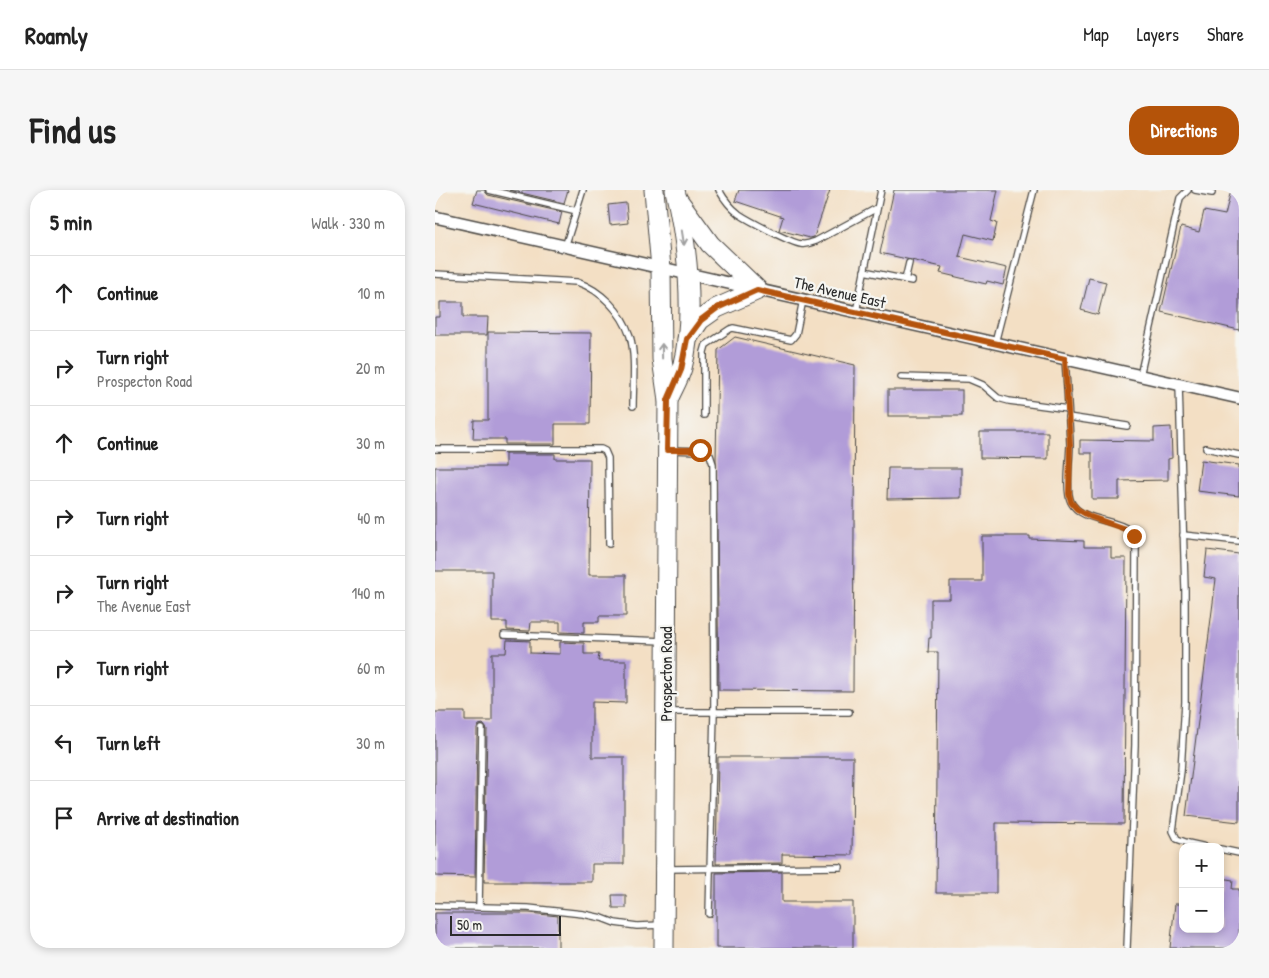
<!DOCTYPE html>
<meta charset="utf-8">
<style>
body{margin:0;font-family:"Patrick Hand",sans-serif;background:#f6f6f6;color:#222}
.controls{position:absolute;right:15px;bottom:15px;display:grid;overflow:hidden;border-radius:10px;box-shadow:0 2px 8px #0003}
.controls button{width:45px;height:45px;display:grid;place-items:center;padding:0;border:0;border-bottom:1px solid #e0e0e0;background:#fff;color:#222;font:25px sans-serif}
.scale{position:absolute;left:15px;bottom:12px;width:111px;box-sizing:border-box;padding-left:5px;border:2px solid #2b2b2b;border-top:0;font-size:14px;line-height:18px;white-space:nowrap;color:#2b2b2b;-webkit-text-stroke:4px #f6f6f2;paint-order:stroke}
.stop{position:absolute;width:15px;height:15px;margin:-11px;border:4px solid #b45309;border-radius:50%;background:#fff}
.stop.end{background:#b45309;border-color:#fff;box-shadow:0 1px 5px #0008}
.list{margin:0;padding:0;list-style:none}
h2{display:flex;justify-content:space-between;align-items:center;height:65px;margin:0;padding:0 20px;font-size:21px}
h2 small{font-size:16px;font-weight:400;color:#767676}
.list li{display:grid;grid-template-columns:32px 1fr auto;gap:15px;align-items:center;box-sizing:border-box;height:75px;padding:0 20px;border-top:1px solid #e0e0e0}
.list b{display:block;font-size:19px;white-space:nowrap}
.list p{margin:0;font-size:16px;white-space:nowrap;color:#767676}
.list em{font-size:16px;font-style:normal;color:#767676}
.icon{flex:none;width:28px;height:28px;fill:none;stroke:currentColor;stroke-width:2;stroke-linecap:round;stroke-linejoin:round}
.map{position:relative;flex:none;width:804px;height:758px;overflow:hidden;border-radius:20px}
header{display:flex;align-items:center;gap:30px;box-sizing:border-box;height:70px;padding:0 25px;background:#fff;border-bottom:1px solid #e0e0e0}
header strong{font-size:24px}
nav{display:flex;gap:28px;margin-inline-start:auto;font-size:18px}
.intro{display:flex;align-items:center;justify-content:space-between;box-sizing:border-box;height:120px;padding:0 30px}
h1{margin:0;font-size:35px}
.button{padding:12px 22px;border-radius:20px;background:#b45309;color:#fff;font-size:18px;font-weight:700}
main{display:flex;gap:30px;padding:0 30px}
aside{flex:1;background:#fff;border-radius:20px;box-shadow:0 2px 8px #0003}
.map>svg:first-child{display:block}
.building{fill:#b19cd8}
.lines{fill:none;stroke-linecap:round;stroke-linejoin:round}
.service-casing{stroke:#494642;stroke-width:8}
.minor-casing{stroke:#494642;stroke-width:14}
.primary-casing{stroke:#494642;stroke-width:21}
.service{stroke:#fff;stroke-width:5.5}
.minor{stroke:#fff;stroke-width:11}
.primary{stroke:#fff;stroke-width:19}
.oneway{stroke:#a0a0a0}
.route{stroke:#b45309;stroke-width:6}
.labels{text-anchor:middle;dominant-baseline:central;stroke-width:4.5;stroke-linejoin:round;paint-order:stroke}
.street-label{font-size:16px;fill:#2b2b2b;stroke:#f6f6f2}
</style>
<header>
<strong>Roamly</strong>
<nav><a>Map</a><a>Layers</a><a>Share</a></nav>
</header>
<div class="intro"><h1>Find us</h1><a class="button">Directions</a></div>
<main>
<aside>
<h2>5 min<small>Walk · 330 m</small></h2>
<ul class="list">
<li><svg class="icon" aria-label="ahead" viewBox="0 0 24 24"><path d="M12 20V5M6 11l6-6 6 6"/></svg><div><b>Continue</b></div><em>10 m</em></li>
<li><svg class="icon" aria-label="right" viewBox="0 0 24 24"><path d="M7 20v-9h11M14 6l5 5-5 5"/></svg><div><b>Turn right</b><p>Prospecton Road</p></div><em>20 m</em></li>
<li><svg class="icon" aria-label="ahead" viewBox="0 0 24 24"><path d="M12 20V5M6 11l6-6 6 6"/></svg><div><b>Continue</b></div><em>30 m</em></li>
<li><svg class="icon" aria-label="right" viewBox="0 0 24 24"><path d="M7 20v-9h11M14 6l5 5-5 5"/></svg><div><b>Turn right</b></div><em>40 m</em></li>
<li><svg class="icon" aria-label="right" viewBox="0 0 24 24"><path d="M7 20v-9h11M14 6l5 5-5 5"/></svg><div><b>Turn right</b><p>The Avenue East</p></div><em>140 m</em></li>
<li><svg class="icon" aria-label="right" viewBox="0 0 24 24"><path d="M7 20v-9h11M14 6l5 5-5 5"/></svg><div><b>Turn right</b></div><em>60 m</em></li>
<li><svg class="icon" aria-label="left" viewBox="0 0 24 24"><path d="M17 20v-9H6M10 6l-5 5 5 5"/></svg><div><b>Turn left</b></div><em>30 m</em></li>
<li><svg class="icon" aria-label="arrive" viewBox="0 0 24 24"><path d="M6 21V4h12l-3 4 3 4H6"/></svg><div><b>Arrive at destination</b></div></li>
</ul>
</aside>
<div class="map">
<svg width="804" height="758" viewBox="0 0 804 758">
<rect width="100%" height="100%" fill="#f6f6f2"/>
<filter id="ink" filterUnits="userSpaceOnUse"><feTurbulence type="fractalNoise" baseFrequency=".02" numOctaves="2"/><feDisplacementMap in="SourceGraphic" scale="10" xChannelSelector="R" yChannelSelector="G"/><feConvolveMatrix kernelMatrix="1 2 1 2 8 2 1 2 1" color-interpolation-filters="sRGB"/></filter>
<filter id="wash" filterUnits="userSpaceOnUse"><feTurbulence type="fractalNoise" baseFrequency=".0096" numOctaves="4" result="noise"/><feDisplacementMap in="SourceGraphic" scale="20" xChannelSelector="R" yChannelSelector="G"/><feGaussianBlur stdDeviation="1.12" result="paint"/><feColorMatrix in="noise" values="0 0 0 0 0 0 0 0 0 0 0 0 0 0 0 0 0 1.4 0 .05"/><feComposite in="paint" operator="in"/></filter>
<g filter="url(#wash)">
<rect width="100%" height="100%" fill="#f3dfc4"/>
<g id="blocks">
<g class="building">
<polygon points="42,0 49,0 53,5 127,22 124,34 38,13"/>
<polygon points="74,0 133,0 129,13"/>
<polygon points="304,0 395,0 379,47 375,48 344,40 348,27 300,11"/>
<polygon points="459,0 563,0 556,31 562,33 558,51 530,44 524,67 572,78 568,95 552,91 551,94 505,83 507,77 445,63"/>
<polygon points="796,0 804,0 804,140 726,122 746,37 764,42 769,21 790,25"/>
<polygon points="191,13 193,33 175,35 173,15"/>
<polygon points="654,88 671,92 663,125 646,120"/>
<polygon points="5,112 28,112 28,127 53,127 52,145 0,145 0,127 5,127"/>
<polygon points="53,142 156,143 155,234 120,234 120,254 70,254 70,249 38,249 39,230 53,230"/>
<polygon points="300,147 420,175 418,501 284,500 281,270 283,160"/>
<rect x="453" y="200" width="74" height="26"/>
<polygon points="736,237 737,268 733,269 733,290 684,291 684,309 657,309 657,263 645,263 645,250 719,251 719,238"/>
<polygon points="545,242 613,242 613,269 545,268"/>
<polygon points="70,264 120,264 120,269 155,269 154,385 191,385 191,426 164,426 164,432 149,432 149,443 125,442 125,432 96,432 95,441 72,440 72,432 57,432 57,381 0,381 0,277 70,277"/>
<polygon points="766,270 804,275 804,306 762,301"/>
<polygon points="453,278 526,278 526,308 452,309"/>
<polygon points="547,346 595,346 595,349 649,351 649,357 676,357 676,368 691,368 689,634 561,633 561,703 501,703 503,462 493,462 494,448 496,448 496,409 515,409 515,391 547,391"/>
<polygon points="772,360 804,364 804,632 751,626 781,389 769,387"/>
<polygon points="72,450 95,451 95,463 125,464 125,452 149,453 149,464 164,464 163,471 191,471 191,513 157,512 157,567 189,567 189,674 157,674 157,692 49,692 52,539 48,534 44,535 42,539 40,687 0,686 0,522 30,522 30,531 57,531 57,463 71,463"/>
<polygon points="283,567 418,567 417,665 347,664 347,673 281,674"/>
<polygon points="347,682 347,712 418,712 418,758 281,758 281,683"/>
<polygon points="785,688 798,690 797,699 804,699 804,758 735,758 740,714 748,714 748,739 785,739"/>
<polygon points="177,705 191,705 191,718 178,718"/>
<polygon points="0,723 94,723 123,726 123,758 0,758"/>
</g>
</g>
</g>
<g filter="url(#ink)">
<use href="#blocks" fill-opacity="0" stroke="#494642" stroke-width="1"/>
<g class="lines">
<g class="service-casing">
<g id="service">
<polyline points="54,0 142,21"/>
<path d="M 284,0 C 289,9 295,17 304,24 C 313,30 356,53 366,54 C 372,55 376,53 381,51 L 442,18"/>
<polyline points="760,0 777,3"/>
<polyline points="130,57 148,0"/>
<polyline points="429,81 477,91"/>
<path d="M 0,84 L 142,92 C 166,100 187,122 195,146 C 201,166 198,195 198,216"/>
<polyline points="470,90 474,73"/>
<polyline points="421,122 446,0"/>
<polyline points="560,153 599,0"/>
<path d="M 630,169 C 632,197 634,226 635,254 C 635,268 630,301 636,312 C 646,332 679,328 694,340 C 698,344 699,349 701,353 L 700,555 L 692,758"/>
<polyline points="705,186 745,8 753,0"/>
<polyline points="466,187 534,189 548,195 563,208 574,211 633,219"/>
<polyline points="744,195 750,400 750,512 746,581 738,641 742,649 753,653 771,657"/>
<polyline points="269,225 269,162 271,155 295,139 298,138 356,150 361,144 368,110"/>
<polyline points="633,227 692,236"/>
<polyline points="771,258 804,265"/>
<polyline points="0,259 166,259 170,261 173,268 174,354"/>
<polyline points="235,260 265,261 275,265 278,274 279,522 274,724"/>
<polyline points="748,345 804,351"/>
<polyline points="69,445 229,451"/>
<polyline points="234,522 414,522"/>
<polyline points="785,659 804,663"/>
<polyline points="232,679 405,677"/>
<polyline points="0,716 93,718 148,724 167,728 180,733 202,736 227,735"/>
<polyline points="44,717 47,539"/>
</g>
</g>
<g class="minor-casing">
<polyline id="minor" points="0,27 804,208"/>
</g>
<g class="primary-casing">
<g id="primary">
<polyline points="219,0 226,78 227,169 233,210 229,758"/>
<polyline points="243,10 275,54 323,100 282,118 265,130 252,149"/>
<path d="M 233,210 C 237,200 244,189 247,178 C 261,126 252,52 240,0"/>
</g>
</g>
<use href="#service" class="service"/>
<use href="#minor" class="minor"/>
<use href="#primary" class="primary"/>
</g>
<defs><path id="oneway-shaft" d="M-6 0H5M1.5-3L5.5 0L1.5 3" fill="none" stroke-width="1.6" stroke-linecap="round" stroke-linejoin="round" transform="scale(1.25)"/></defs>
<g class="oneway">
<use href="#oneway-shaft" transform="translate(248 48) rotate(81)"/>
<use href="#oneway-shaft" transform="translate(227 161) rotate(-91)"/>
</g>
</g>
<g class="lines" filter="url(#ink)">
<polyline class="route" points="265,260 232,260 233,210 246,180 252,149 266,130 282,118 322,100 630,169 635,255 634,304 636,312 642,319 656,327 693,340 699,346"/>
</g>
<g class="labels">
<g class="street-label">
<text transform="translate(405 102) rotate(13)">The Avenue East</text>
<text transform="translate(231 484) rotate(-90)">Prospecton Road</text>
</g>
</g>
</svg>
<div class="controls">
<button>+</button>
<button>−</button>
</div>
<div class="scale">50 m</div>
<div class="stop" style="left:265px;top:260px"></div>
<div class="stop end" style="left:699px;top:346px"></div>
</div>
</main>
